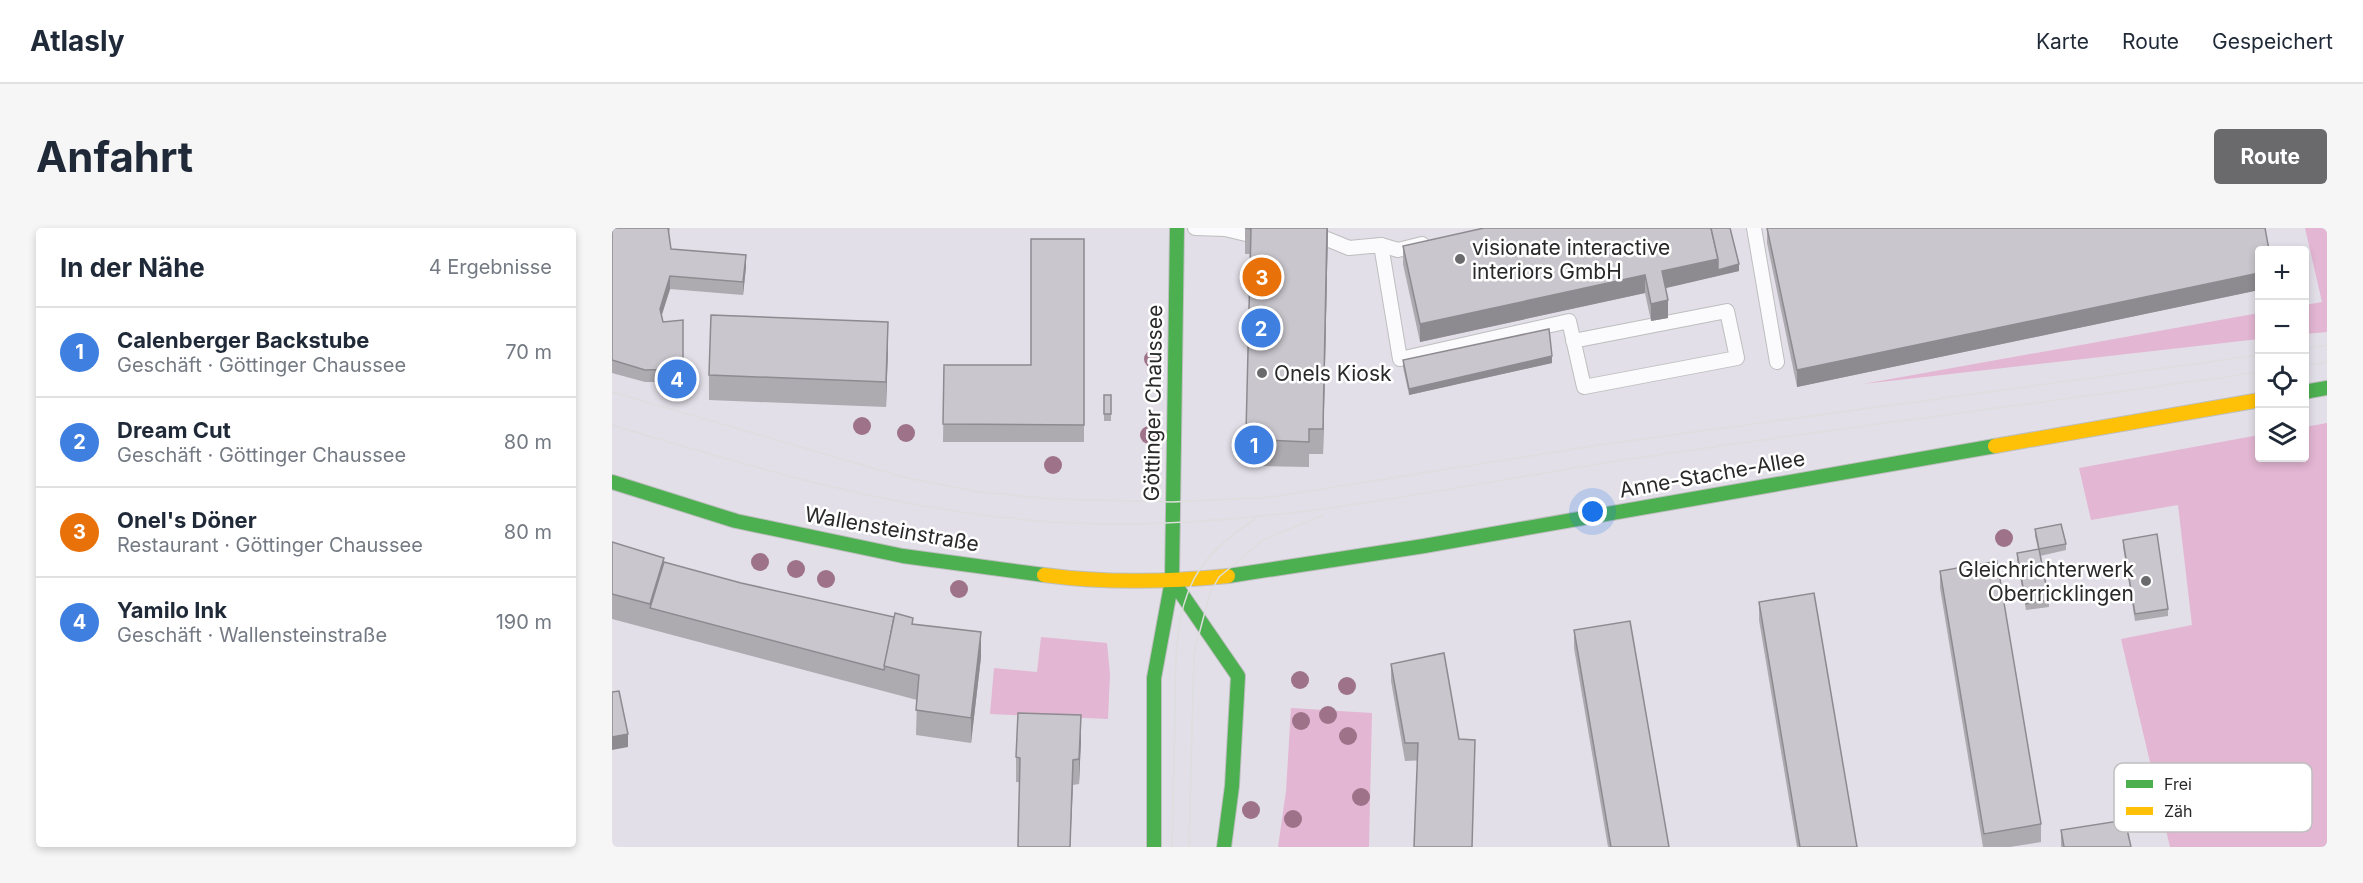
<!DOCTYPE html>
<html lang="de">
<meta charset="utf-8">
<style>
body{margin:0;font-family:Inter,sans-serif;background:#f6f6f7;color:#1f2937}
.controls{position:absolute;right:18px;top:18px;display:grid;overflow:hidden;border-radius:6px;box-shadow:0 3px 9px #0003}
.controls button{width:54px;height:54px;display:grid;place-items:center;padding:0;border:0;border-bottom:2px solid #e0e1e3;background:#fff;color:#1f2937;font:30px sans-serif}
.you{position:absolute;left:981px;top:284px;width:21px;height:21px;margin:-15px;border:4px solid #fff;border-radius:50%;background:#1a73e8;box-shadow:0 0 0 9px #1a73e833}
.badge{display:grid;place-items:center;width:39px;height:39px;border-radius:50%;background:#6a696c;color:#fff;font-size:20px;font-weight:700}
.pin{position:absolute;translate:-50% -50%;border:3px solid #fff;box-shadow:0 2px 6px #0006}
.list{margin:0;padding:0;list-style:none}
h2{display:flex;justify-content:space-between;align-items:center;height:78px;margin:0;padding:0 24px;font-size:26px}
h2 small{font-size:20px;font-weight:400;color:#747a83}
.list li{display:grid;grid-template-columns:39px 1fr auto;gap:18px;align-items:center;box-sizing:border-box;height:90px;padding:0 24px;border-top:2px solid #e0e1e3}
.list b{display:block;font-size:22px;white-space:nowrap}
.list p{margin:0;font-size:20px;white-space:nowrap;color:#747a83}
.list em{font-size:20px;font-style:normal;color:#747a83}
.icon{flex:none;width:33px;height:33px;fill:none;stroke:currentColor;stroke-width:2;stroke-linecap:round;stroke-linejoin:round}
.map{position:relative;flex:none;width:1715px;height:619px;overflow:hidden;border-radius:6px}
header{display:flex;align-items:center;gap:36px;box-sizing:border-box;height:84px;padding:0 30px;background:#fff;border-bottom:2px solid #e0e1e3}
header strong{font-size:28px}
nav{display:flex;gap:33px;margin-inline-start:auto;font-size:21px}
.intro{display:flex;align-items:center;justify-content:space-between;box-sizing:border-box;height:144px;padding:0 36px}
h1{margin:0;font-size:42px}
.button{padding:15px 27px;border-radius:6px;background:#6a696c;color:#fff;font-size:21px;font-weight:700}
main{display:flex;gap:36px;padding:0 36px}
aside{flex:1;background:#fff;border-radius:6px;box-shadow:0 3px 9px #0003}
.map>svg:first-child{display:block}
.green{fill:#e3b6d3}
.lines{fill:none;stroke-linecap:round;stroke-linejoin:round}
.lane-casing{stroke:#bebebf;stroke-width:16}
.fast-casing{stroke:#bebebf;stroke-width:16}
.slow-casing{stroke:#bebebf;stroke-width:16}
.lane{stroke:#fbfafc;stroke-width:14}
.fast{stroke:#4caf50;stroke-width:14}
.slow{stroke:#ffc107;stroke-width:14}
.tram{stroke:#dddedd;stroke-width:1.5}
.tree{fill:#9e7288}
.wall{fill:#adaab0}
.shaded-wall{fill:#8d8b90}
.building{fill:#c9c6cd;stroke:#8d8b90;stroke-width:1.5}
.poi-dot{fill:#6a696c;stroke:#fff;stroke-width:2}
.labels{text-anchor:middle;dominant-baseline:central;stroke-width:5;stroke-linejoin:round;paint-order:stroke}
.poi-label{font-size:21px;fill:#292929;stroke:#fff;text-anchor:start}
.street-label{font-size:21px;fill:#292929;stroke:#fff}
.key{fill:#fff;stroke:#bfbfbf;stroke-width:1.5}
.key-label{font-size:16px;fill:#292929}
</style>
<header>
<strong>Atlasly</strong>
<nav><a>Karte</a><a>Route</a><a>Gespeichert</a></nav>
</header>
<div class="intro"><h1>Anfahrt</h1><a class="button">Route</a></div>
<main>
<aside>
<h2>In der Nähe<small>4 Ergebnisse</small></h2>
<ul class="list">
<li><span class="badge" style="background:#3f7fe0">1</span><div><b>Calenberger Backstube</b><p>Geschäft · Göttinger Chaussee</p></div><em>70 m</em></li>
<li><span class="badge" style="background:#3f7fe0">2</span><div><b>Dream Cut</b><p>Geschäft · Göttinger Chaussee</p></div><em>80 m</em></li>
<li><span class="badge" style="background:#e8710a">3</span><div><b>Onel's Döner</b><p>Restaurant · Göttinger Chaussee</p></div><em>80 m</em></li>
<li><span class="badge" style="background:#3f7fe0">4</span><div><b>Yamilo Ink</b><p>Geschäft · Wallensteinstraße</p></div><em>190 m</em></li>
</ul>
</aside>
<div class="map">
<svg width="1715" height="619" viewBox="0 0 1715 619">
<rect width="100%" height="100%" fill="#e2dfe8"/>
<g class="green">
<polygon points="1693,0 1715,0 1715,104 1693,106 1693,77 1710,74"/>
<polygon points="1647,85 1647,111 1251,156"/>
<polygon points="1715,195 1715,619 1558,619 1509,411 1580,397 1566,277 1479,292 1467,240 1647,207 1648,230 1692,230 1693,199"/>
<polygon points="429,409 495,415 498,446 496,491 378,486 382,440 425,444"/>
<polygon points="679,480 760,485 757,619 666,619 674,563"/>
</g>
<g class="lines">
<g class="lane-casing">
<g id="lane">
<polyline points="583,0 613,1 634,6"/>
<polyline points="1142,0 1165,134"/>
<polyline points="715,11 737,20 769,17 788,131 957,93 972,159 1125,130 1115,83 961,113"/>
<polyline points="769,17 786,22 810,16"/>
</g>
</g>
<g class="fast-casing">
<g id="fast">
<polyline points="1692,164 1715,160"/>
<polyline points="0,254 124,293 291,328 432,347"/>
<polyline points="616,348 812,318 1383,218"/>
<polyline points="560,352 626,448 620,558 612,619"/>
<polyline points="542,619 542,450 560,352 565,0"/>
</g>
</g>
<g class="slow-casing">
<g id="slow">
<polyline points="1383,218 1648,172"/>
<path d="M 432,347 C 492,355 556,354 616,348"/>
</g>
</g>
<use href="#lane" class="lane"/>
<use href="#fast" class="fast"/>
<use href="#slow" class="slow"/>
<g class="tram">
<polyline points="1692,121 1715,117"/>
<polyline points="1692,138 1715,134"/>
<polyline points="0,164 295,250 368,264 440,271 560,274 660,269 987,217 1648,127"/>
<path d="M 0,197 C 145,241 289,284 441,294 C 629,306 815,263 999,234 C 1215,201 1431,175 1648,144"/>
<path d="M 560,619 C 561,576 562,533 563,491 C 564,446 560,392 582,351 C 595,326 620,306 643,291"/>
<polyline points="577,619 582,425 598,365 607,349 651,312 711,287"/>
</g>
</g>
<g class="tree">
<circle cx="541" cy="131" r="9"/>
<circle cx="250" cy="198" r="9"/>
<circle cx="294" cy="205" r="9"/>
<circle cx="537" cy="207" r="9"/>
<circle cx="441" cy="237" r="9"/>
<circle cx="1392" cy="310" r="9"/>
<circle cx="148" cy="334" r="9"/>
<circle cx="184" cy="341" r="9"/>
<circle cx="214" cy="351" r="9"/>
<circle cx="347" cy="361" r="9"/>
<circle cx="688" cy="452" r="9"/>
<circle cx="735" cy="458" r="9"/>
<circle cx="716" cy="487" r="9"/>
<circle cx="689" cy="493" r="9"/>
<circle cx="736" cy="508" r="9"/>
<circle cx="749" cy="569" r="9"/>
<circle cx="639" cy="582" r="9"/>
<circle cx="681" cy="591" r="9"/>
</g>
<g class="wall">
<polygon points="0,0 58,0 57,5 59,21 134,39 131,67 58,61 49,88 51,94 71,92 71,154 33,154 0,145"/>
<polygon points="633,0 716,0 711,226 697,226 697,239 651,238 651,230 634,230 638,26 633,26"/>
<polygon points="1155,0 1653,0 1647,22 1647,62 1185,159 1155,15"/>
<polygon points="472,11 472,214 331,214 332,137 419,137"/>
<polygon points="791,18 1127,43 1053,60 1056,90 1039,93 1033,65 808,114 791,36"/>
<polygon points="276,119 274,179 97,172 97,147"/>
<polygon points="791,132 940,135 797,167 791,139"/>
<rect x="492" y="167" width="7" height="26"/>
<polygon points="1423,301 1454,316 1454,322 1428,328 1437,372 1437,379 1414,382 1405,332 1405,325 1426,321 1423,308"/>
<polygon points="1511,312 1556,381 1556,388 1523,393 1511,319"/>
<polygon points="0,314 52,334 129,355 301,396 369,429 359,515 304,507 305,472 0,391"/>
<polygon points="1328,343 1429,596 1429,614 1398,619 1371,619 1328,360"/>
<polygon points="1147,374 1245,619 1185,619 1147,392"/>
<polygon points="962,402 1057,619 996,619 962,420"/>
<polygon points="779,436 847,511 863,530 793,533 779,453"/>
<polygon points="469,512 467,556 461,557 404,554 404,529"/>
<polygon points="1449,602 1519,619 1449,619"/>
</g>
<g class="shaded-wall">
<polygon points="715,0 716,0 711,226 711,201"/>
<polygon points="134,27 134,39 131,67 131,54"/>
<polygon points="1106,31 1127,36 1127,43 1050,61 1050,43"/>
<polygon points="1647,45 1647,62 1185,159 1185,142"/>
<polygon points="1033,47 1033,65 808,114 808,96"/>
<polygon points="58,48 58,61 48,93 48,81"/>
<polygon points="1056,72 1056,90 1039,93 1039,76"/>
<polygon points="276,94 276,119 274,179 274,154"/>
<polygon points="940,128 940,135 797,167 797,161"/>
<polygon points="52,330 52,355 38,380 38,376"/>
<polygon points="369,404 369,429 359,515 359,490"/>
<polygon points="469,487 469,512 467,556 467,531"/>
<polygon points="16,506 16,519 0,522 0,509"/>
<polygon points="461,532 461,557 458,619"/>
</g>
<g class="building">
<polygon points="0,0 56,0 59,21 134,27 131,54 58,48 48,81 51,94 71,92 71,141 33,142 0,132"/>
<polygon points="633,0 715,0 711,201 697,201 697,214 651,212 651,205 634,204 639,1"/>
<polygon points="872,0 1099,0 1106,31 1050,43 1056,72 1039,76 1033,47 808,96 791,18"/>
<polygon points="1099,0 1118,0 1127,36 1106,42 1106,31"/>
<polygon points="1155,0 1653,0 1657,22 1647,22 1647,45 1185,142"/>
<polygon points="419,11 472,11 472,197 331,196 332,137 419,137"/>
<polygon points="99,87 276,94 274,154 97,147"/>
<polygon points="937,101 940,128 797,161 791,132"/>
<rect x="492" y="167" width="7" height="19"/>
<polygon points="1449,296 1454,316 1427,321 1423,301"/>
<polygon points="1545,306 1556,381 1523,386 1511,312"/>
<polygon points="0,314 52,330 38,376 0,366"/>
<polygon points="1427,321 1437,372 1414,376 1405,325"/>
<polygon points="1385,333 1429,596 1372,606 1328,343"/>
<polygon points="52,334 129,355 282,389 272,442 38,380"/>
<polygon points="1202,365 1245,619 1188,619 1147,374"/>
<polygon points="283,385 301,390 300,396 369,404 359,490 304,482 307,447 272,438"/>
<polygon points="1018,393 1057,619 999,619 962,402"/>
<polygon points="832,425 847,511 863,512 860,619 802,619 806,515 793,515 779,436"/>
<polygon points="7,463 16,506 0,509 0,464"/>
<polygon points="406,485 469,487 467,531 461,532 458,619 406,619 408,530 404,529"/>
<polygon points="1513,592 1519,619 1452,619 1449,602"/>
</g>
<g class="poi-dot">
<circle cx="848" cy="31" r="6"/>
<circle cx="650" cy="145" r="6"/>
<circle cx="1534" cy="353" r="6"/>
</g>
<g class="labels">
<g class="poi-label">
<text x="860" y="19">visionate interactive<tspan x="860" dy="24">interiors GmbH</tspan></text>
<text x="662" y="145">Onels Kiosk</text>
<text x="1522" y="341" text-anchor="end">Gleichrichterwerk<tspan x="1522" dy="24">Oberricklingen</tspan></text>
</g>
<g class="street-label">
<text transform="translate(541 175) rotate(-89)">Göttinger Chaussee</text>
<text transform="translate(1100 246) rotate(-10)">Anne-Stache-Allee</text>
<text transform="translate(280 301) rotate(10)">Wallensteinstraße</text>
</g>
</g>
<rect x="1502" y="535" width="198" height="69" rx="9" class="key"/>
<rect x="1514" y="552" width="27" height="8" fill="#4caf50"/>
<rect x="1514" y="579" width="27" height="8" fill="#ffc107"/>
<g class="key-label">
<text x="1552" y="562">Frei</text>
<text x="1552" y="589">Zäh</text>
</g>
</svg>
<div class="controls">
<button>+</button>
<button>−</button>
<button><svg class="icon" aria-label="locate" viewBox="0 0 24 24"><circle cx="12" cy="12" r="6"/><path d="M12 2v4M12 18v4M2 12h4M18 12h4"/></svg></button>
<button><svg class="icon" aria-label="layers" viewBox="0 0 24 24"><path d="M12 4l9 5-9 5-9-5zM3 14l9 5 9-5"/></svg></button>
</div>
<div class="you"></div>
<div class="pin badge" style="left:642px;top:217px;background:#3f7fe0">1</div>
<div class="pin badge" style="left:649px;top:100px;background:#3f7fe0">2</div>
<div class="pin badge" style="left:650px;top:49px;background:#e8710a">3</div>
<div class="pin badge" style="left:65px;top:151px;background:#3f7fe0">4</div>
</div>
</main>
